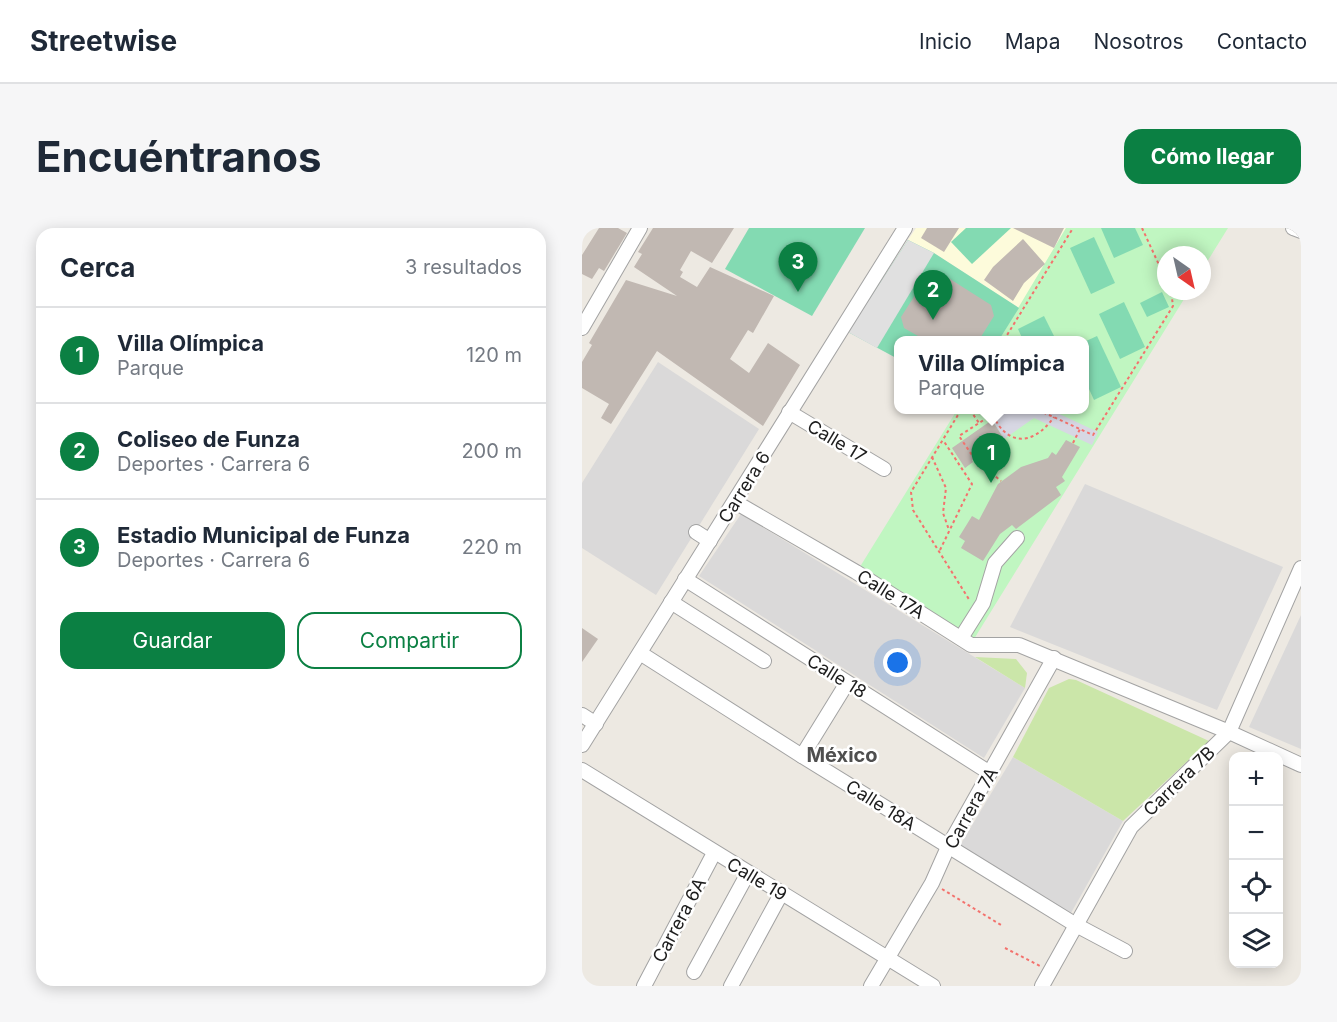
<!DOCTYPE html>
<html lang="es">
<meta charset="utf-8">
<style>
body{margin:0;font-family:Inter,sans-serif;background:#f6f6f7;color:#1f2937}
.controls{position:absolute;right:18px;bottom:18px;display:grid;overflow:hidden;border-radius:12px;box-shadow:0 3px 15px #0003}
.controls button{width:54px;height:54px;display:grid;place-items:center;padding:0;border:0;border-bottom:2px solid #e0e1e3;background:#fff;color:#1f2937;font:30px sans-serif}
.compass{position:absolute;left:575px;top:18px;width:54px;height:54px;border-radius:50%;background:#fff;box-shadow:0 3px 15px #0003;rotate:146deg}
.you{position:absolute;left:316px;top:435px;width:21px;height:21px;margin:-15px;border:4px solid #fff;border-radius:50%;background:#1a73e8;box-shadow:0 0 0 9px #1a73e833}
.badge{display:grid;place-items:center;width:39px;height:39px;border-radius:50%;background:#0b8043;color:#fff;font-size:20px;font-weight:700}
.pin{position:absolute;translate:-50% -50px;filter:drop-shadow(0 2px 3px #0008)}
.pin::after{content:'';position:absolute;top:32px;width:21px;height:18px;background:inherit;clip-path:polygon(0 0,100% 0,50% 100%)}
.popup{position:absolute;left:312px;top:108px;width:195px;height:78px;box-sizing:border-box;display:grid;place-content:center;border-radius:12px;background:#fff;filter:drop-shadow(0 2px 4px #0005);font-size:20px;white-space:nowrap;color:#747a83}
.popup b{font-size:22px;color:#1f2937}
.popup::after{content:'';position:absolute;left:50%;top:100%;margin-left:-12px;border:12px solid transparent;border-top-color:#fff}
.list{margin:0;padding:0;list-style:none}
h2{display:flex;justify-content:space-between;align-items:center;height:78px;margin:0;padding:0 24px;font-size:26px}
h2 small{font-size:20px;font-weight:400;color:#747a83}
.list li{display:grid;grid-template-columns:39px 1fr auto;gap:18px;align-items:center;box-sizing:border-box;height:96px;padding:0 24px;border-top:2px solid #e0e1e3}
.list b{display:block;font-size:22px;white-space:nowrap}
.list p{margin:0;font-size:20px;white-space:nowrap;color:#747a83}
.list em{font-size:20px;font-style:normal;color:#747a83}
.actions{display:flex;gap:12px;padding:18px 24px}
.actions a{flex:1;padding:14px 0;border:2px solid #0b8043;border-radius:18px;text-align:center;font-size:21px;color:#0b8043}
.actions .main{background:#0b8043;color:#fff}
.icon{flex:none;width:33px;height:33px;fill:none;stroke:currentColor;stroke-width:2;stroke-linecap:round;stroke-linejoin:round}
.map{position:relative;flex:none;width:719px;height:758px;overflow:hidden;border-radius:18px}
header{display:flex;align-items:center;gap:36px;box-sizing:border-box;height:84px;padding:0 30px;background:#fff;border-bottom:2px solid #e0e1e3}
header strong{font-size:28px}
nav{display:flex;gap:33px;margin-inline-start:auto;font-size:21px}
.intro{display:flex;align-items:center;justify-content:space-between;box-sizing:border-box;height:144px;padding:0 36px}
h1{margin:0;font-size:42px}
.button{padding:15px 27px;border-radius:18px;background:#0b8043;color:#fff;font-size:21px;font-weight:700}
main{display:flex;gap:36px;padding:0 36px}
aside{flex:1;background:#fff;border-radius:18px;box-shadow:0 3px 15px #0003}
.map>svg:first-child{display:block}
.residential{fill:#dad9d9}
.education{fill:#fdfbdb}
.grass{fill:#cbe6a9}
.park{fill:#c0f6c1}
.pitch{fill:#83dab2}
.parking{fill:#e0e0e0}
.plaza{fill:#d7d7e3}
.building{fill:#c1b8b2}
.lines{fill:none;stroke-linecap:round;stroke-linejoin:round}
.minor-casing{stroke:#a3a3a3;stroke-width:16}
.path{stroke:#f3726d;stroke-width:2;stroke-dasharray:3 3;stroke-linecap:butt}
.minor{stroke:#fff;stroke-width:14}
.labels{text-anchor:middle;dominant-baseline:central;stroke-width:5;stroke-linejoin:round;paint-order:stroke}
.street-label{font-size:18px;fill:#1c1c1c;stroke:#fff}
.neighbourhood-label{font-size:20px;font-weight:bold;fill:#4f4f4f;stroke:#fff}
</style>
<header>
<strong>Streetwise</strong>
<nav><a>Inicio</a><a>Mapa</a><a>Nosotros</a><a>Contacto</a></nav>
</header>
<div class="intro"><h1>Encuéntranos</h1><a class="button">Cómo llegar</a></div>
<main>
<aside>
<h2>Cerca<small>3 resultados</small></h2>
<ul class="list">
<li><span class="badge">1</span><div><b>Villa Olímpica</b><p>Parque</p></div><em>120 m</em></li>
<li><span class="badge">2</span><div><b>Coliseo de Funza</b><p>Deportes · Carrera 6</p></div><em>200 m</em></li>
<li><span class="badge">3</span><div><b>Estadio Municipal de Funza</b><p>Deportes · Carrera 6</p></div><em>220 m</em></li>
</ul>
<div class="actions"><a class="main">Guardar</a><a>Compartir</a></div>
</aside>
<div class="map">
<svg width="719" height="758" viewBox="0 0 719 758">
<rect width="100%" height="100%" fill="#ede9e2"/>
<g class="residential">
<polygon points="76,134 177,201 74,367 0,320 0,255"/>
<polygon points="503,256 701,339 635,482 428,399"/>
<polygon points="159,286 443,460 402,530 117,348"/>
<polygon points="719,387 719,521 667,499"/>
<polygon points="431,529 541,593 489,685 377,619"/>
</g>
<polygon class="education" points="334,0 484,0 437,80 352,25 326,12"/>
<g class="grass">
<polygon points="393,429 434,431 445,445 443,460"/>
<polygon points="487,451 494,452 627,513 541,593 431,529 467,460"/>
</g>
<polygon class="park" points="484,0 646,0 620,42 620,27 584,27 584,63 607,63 392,411 276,342 375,182 502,182 502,112 417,112"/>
<g class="pitch">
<polygon points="167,0 283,0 230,88 143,41"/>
<polygon points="384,0 429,0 390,36 369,14"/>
<polygon points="519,0 553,0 561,17 532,30"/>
<polygon points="512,9 533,55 509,66 488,20"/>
<polygon points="326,12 352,25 437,80 417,112 316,112 316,131 266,104"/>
<polygon points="580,64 587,79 565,89 558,75"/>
<polygon points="542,74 563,119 538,131 517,86"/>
<polygon points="462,88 474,112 441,112 436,101"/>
<polygon points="515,108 539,159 512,172 502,150 502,114"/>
</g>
<polygon class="parking" points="326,12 352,25 295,120 266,104"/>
<polygon class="plaza" points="409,182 469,182 516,204 510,217 452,190 422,211 405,184"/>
<g class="building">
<polygon points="17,0 36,0 45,5 22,43 17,40 10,51 0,46 0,27"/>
<polygon points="71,0 152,0 130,35 109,23 98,42 101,44 98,49 115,59 128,39 192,68 171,105 166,102 148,131 167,145 186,115 218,137 181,198 75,123 29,196 19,190 27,176 0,160 0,134 10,117 7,115 44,52 95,68 52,39 60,26 56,24"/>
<polygon points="345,0 377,0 362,24 339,10"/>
<polygon points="431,0 482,0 472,20"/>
<polygon points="441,11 463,36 442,55 431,73 402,52 411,39"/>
<polygon points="357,44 409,77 412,88 397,112 343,112 322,100 319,89 346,47"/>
<polygon points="410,192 422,211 390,232 391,234 383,240 370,220"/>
<polygon points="484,212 498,219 480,249 483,253 474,259 479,267 434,301 430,297 418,306 401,333 379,320 383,313 377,309 390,288 397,292 416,256 439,239 466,230 470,224 474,227"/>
<polygon points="0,400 16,411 0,434"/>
</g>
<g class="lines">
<g class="minor-casing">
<g id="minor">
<polyline points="711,0 719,3"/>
<polyline points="0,100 58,0"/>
<polyline points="207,184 302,241"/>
<polyline points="153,274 274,344 389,417 437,417 647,504 719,537"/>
<polyline points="114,304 128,313"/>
<polyline points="103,351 408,545"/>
<polyline points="89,374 182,433"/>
<polyline points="379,410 401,375 413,335 435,310"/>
<polyline points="58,425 220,528 494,697 543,723"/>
<polyline points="0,487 14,496"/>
<polyline points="0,517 323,0"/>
<polyline points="220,528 265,455"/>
<polyline points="0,542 351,758"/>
<polyline points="112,744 166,645"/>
<polyline points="62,758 132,625"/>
<polyline points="149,758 199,666"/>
<polyline points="289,758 350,655 366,619 472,430"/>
<polyline points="460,758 549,599 647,504 719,340"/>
</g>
</g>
<g class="path">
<polyline points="560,0 584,52"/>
<polyline points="422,112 491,0"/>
<polyline points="379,182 329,264 331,282 388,373"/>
<polyline points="388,182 397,195"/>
<path d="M 409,182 C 422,218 450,220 472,189"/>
<polyline points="456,182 511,207 591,78 589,63"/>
<polyline points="411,186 377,208 392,230 419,253"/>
<polyline points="491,215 498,201"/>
<polyline points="350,229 364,260 361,285 367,302"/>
<polyline points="358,322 390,256 361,212"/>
<polyline points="360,661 419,697"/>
<polyline points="423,720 458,738"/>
</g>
<use href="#minor" class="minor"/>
</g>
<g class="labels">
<g class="street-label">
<text transform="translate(255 213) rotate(31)">Calle 17</text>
<text transform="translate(162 259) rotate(-58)">Carrera 6</text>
<text transform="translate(309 366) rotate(32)">Calle 17A</text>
<text transform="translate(255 448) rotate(32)">Calle 18</text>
<text transform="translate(597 553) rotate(-44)">Carrera 7B</text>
<text transform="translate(299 577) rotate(32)">Calle 18A</text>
<text transform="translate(389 580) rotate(-61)">Carrera 7A</text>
<text transform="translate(175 651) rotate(31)">Calle 19</text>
<text transform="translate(97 692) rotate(-62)">Carrera 6A</text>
</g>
<g class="neighbourhood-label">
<text x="260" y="527">México</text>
</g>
</g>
</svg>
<div class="controls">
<button>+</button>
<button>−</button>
<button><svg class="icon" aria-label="locate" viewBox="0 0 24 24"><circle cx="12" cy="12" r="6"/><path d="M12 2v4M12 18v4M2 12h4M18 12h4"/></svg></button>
<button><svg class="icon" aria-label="layers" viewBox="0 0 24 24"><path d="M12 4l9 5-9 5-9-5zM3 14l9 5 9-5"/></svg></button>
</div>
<svg class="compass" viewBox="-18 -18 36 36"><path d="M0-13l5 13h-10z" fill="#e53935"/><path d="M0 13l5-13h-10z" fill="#747a83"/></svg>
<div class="you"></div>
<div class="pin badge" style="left:409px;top:255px">1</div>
<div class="popup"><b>Villa Olímpica</b>Parque</div>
<div class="pin badge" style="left:351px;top:92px">2</div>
<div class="pin badge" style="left:216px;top:64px">3</div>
</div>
</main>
